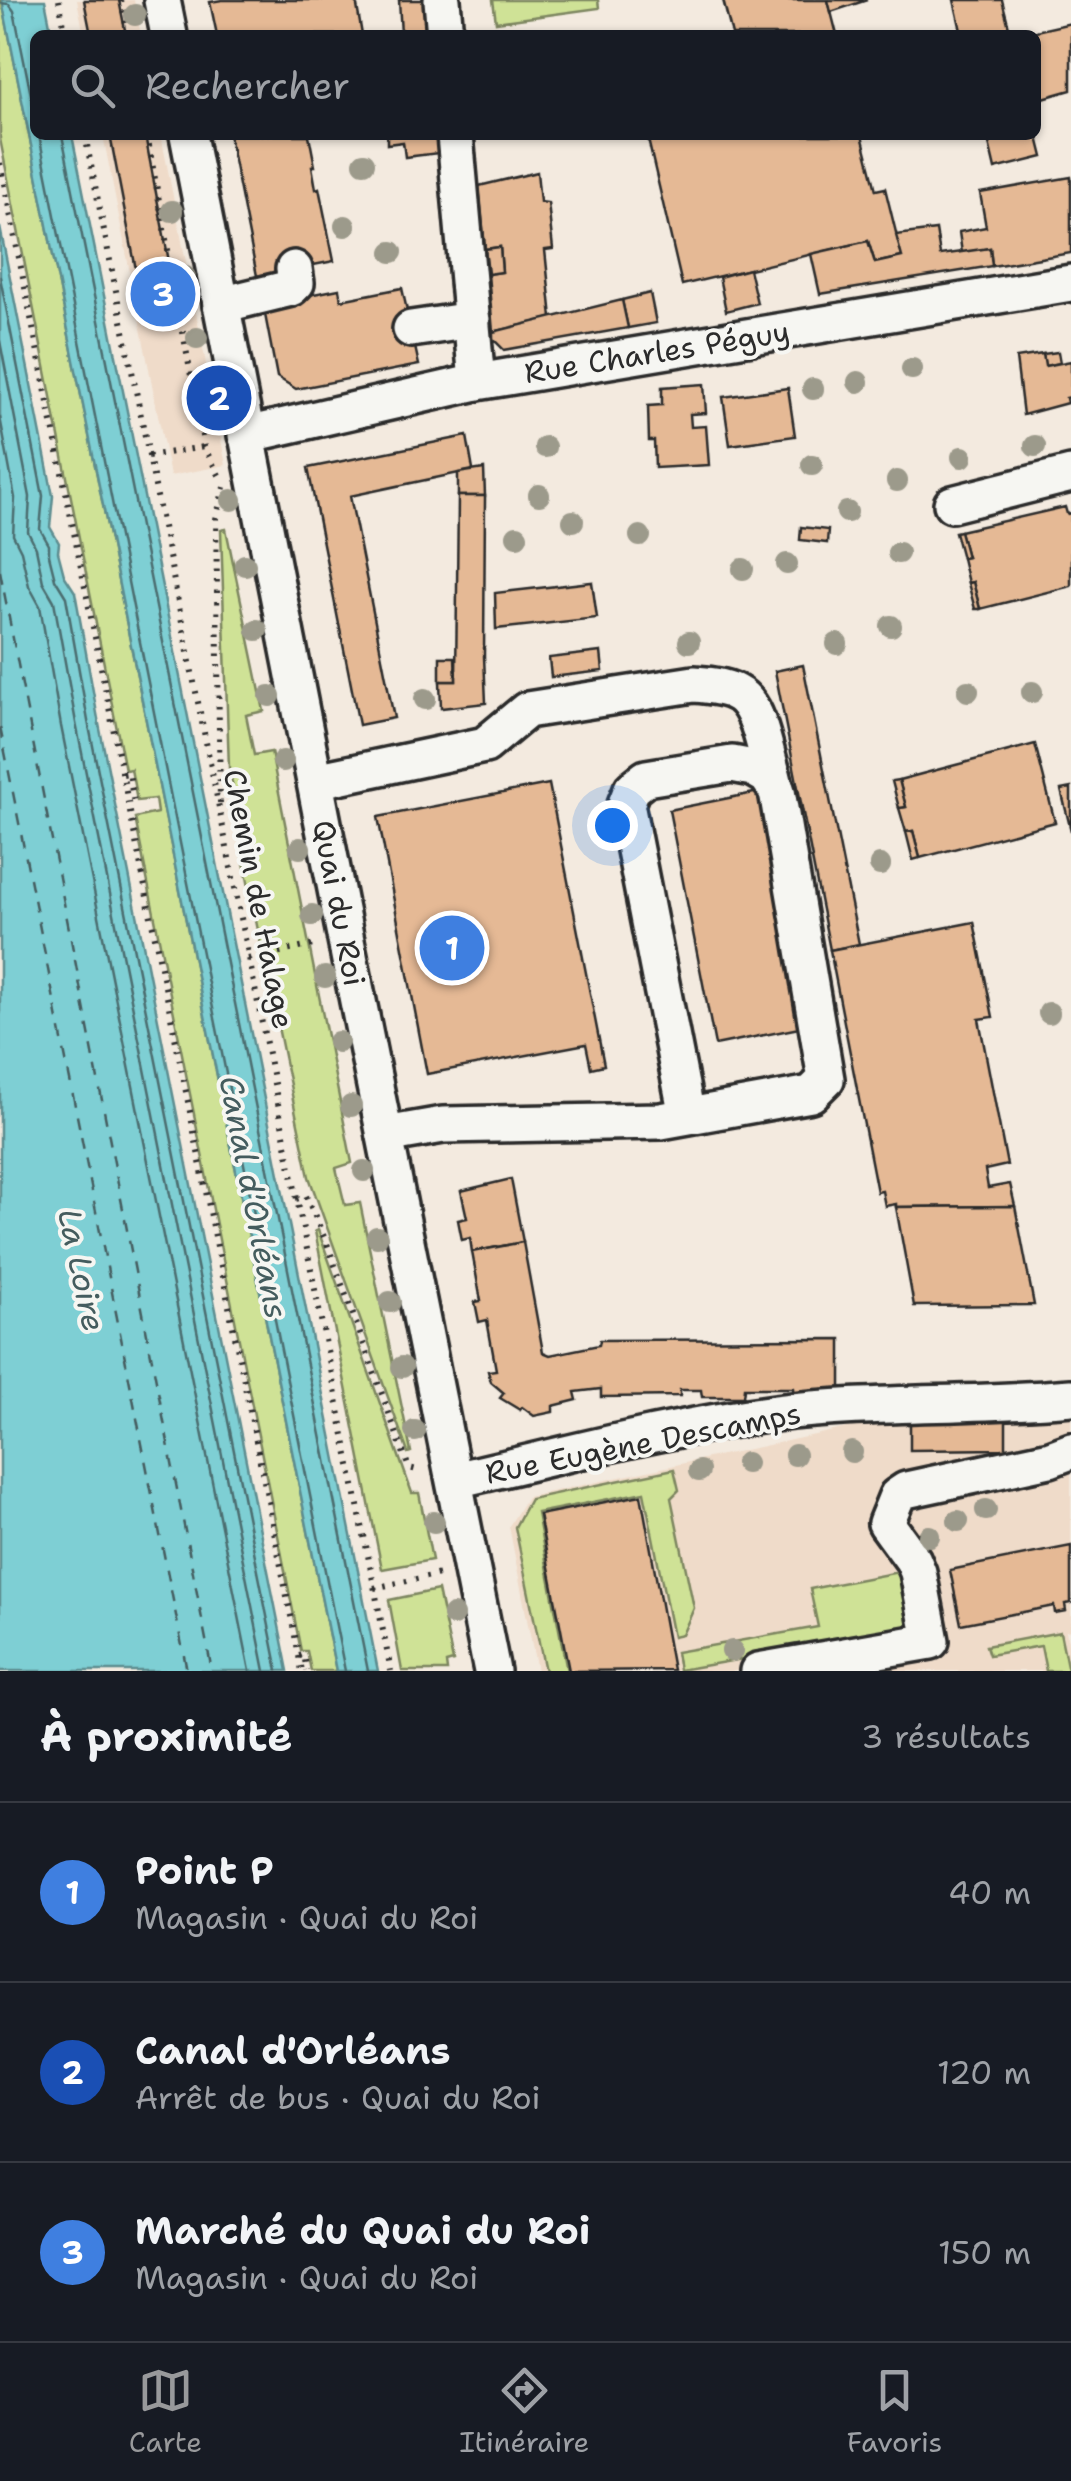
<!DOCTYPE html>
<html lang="fr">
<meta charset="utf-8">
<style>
body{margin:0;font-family:"Shantell Sans",sans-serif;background:#242831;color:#f1f3f6}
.you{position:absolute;left:612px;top:825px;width:35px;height:35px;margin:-25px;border:8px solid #fff;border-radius:50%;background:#1a73e8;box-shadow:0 0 0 15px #1a73e833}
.badge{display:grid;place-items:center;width:65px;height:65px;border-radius:50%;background:#98999b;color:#fff;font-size:32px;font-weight:700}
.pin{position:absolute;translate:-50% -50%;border:5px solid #fff;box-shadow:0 2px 10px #0006}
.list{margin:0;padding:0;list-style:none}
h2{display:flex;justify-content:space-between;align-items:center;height:130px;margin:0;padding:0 40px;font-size:42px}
h2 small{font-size:32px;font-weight:400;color:#9ea1a6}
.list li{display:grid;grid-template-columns:65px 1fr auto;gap:30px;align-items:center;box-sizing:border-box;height:180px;padding:0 40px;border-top:2px solid #363941}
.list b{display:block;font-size:38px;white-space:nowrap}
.list p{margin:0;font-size:32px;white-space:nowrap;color:#9ea1a6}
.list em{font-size:32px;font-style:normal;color:#9ea1a6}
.icon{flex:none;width:55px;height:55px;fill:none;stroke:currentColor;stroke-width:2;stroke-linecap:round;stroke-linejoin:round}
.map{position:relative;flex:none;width:1071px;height:1671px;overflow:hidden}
.search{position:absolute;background:#171b24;box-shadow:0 2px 8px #0004;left:30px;right:30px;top:30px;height:110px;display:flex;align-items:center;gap:25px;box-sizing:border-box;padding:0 35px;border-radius:15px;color:#9ea1a6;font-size:38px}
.sheet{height:670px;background:#171b24}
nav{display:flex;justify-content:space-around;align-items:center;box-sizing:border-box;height:140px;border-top:2px solid #363941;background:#171b24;font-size:28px;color:#9ea1a6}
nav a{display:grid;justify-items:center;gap:5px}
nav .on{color:#98999b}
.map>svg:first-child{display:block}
.built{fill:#efdbc9}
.green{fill:#cfe296;stroke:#7d8660;stroke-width:2.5}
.water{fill:#7ecfd4;stroke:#5d8d90;stroke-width:2.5}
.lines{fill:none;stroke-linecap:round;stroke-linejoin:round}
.shore{stroke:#4c6d6f;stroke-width:2.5}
.ferry{stroke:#445c5e;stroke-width:2.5;stroke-dasharray:12 10;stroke-linecap:butt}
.building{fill:#e5b995;stroke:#2b2b2b;stroke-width:2.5}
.minor-casing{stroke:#2b2b2b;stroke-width:42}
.path{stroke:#2b2b2b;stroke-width:6;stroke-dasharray:2.5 8;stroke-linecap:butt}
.minor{stroke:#f6f6f2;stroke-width:35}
.tree{fill:#9c9a8b}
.labels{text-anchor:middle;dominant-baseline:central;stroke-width:8;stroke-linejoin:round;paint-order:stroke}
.street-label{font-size:30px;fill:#2b2b2b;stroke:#f6f6f2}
.water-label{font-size:32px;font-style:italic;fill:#445c5e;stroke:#f6f6f2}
</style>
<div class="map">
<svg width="1071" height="1671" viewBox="0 0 1071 1671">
<rect width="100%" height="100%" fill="#f3eadf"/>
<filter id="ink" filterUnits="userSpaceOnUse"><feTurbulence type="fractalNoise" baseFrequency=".01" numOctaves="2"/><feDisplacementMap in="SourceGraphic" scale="20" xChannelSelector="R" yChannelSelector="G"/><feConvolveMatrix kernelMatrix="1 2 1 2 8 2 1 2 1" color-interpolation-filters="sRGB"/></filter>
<g filter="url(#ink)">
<g class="built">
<polygon points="77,0 134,0 141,35 84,35"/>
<polygon points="103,135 161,135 226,465 170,476"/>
<polygon points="1071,1411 1071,1630 1066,1631 1071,1656 1071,1671 537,1671 509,1526 527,1497 898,1417"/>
</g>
<g class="green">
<polygon points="0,0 2,0 336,1671 311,1671 307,1651 301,1651 135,818 157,813 155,799 137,801 131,769 125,770 0,139"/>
<polygon points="493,0 598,0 599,8 496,22"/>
<polygon points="226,529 264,711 246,715 254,755 271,752 352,1163 336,1168 345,1205 360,1203 411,1452 408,1453 309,1177 241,848 245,844 229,768 221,530"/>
<polygon points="318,1230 412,1493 419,1493 432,1560 382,1569 315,1231"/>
<polygon points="674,1469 679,1490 671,1498 694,1608 682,1635 673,1637 644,1492 537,1513 567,1671 545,1671 515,1527 530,1499"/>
<polygon points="909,1570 913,1630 679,1670 676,1652 818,1627 810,1589"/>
<polygon points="438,1590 453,1661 446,1663 447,1671 402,1671 389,1600"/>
<polygon points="1060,1632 1068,1671 1046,1671 1041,1646 989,1655 986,1646"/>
</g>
<g class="water">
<polygon points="2,0 45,0 52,35 35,35 35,135 72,135 378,1671 336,1671"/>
<polygon points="0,227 53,496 50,527 59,543 58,552 64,575 75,592 98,719 288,1671 0,1671"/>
</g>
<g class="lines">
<g class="shore">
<polyline points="0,3 9,4 14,11 35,115"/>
<polyline points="39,135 345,1671"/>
<polyline points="62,135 368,1671"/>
<polyline points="0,277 43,496 40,529 49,545 49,555 55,579 66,597 88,721 278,1671"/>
<polyline points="0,341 30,497 28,532 36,548 43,582 54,601 76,723 265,1671"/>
<polyline points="0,417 15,498 13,535 21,551 29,586 40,606 61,726 250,1671"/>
</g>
<g class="ferry">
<polyline points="0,571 212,1671"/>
<polyline points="0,727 187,1671"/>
</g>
</g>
<g class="building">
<polygon points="84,0 119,0 126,35 91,35"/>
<polygon points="222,0 356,0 362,35 217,35 210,2"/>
<polygon points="399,0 425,0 428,32 401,34"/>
<polygon points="723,0 828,0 837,35 732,35"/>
<polygon points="828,0 867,0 831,12"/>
<polygon points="954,0 1002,0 1011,35 962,35"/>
<polygon points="1071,23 1071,90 1036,100 1036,35 1018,35"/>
<polygon points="1036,129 1043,157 995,169 987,135 1036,135"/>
<polygon points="110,135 145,135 178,309 145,316"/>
<polygon points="229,135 309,135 315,166 312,166 316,189 319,188 334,261 257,276"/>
<polygon points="387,135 437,135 439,153 405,157 403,142 387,144"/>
<polygon points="647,135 862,135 876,190 885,188 902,257 875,263 868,241 682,285"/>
<polygon points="537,172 540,202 548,203 553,249 545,250 552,318 493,332 488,274 502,272 500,247 485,249 479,186"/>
<polygon points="1071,177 1071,253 992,266 990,248 962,253 959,232 986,227 980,193"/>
<polygon points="936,230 940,255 990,248 992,266 820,294 811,254 868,241 875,263 902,257 896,235"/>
<polygon points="500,247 502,272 488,274 485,249"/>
<polygon points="749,269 757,303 726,311 719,277"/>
<polygon points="402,288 419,365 296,389 277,377 263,304 339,289 341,300"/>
<polygon points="650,293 656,323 628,328 622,300"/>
<polygon points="622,300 628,328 504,350 493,339 493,332"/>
<polygon points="1058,352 1060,363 1045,366 1043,354"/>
<polygon points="1043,354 1045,366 1071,361 1071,397 1066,398 1067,403 1023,415 1016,358"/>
<polygon points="704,384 706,413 690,414 691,427 706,426 709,465 655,468 654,441 649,441 648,406 662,405 662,387"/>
<polygon points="788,388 795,436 730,445 723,397"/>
<polygon points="467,436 473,470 350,496 394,718 359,725 308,468"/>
<polygon points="484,469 485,496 458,496 458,473"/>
<polygon points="458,496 485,496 484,656 486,703 441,708 440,681 456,681"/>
<polygon points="1065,507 1067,514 1071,513 1071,586 980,609 973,582 968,583 962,558 967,557 960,531"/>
<polygon points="801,527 828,530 827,543 800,540"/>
<polygon points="960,531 967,557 962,558 955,532"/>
<polygon points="592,582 597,618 496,629 495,593"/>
<polygon points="973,582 980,609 975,609 968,583"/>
<polygon points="601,652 603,671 551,677 549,658"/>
<polygon points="440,657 455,657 456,681 440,681"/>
<polygon points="803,665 859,944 830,950 775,671"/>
<polygon points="1035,744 1055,822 920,858 913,831 906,832 899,808 906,807 899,780"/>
<polygon points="899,780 906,807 899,808 892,781"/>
<polygon points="549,784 604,1065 591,1068 586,1044 427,1074 378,817"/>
<polygon points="1071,788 1071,831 1061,790"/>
<polygon points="759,792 804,1027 715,1045 669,810"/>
<polygon points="913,831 920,858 913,860 906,832"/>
<polygon points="974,922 993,1017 979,1019 1007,1165 985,1170 988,1188 1010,1184 1015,1206 896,1207 896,1204 885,1206 882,1191 877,1192 830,950"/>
<polygon points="511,1179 523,1242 472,1252 470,1238 462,1240 458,1220 467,1218 461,1191"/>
<polygon points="1015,1206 1034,1305 914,1306 896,1207"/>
<polygon points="523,1242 543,1352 550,1355 599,1345 600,1340 841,1339 841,1389 814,1390 814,1393 794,1397 793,1388 744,1388 743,1397 702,1397 701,1390 680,1390 680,1396 601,1397 601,1389 575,1392 577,1400 553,1406 553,1412 534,1416 522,1407 520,1410 500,1398 504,1393 491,1382 488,1371 496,1370 487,1320 479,1322 475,1302 481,1301 472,1252"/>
<polygon points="910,1417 1006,1417 1006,1449 910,1450"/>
<polygon points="641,1495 673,1670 569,1671 539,1515"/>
<polygon points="1071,1546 1071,1603 1065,1604 1066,1611 1055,1613 1054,1606 961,1624 950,1570"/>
</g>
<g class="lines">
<g class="minor-casing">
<g id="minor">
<polyline points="162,0 169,35"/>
<polyline points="442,0 445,35"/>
<polyline points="188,135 353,976 492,1671"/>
<polyline points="455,135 477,382"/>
<polyline points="221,305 291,288 296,283 294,269"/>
<polyline points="411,329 472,320"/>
<polyline points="246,435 477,382 1071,283"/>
<polyline points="952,504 1071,474"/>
<path d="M 315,781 L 485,745 L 527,710 L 694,684 C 737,687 750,693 762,736 C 767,754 772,772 776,790"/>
<polyline points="385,1135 443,1125 661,1121 811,1094 826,1079 777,791 767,776 753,768 732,764 646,778 632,789 626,804 687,1116"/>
<path d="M 455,1480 C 561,1456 667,1427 775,1413 C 873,1401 972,1406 1071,1397"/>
<polyline points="758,1671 931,1641 918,1572 913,1560 886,1523 897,1496 906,1490 1050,1459 1071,1451"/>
</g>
</g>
<g class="path">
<polyline points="59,0 66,35"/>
<polyline points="121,0 128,35"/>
<polyline points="85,135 391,1671"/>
<polyline points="147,135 204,447 219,475"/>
<polyline points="0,163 302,1671"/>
<polyline points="148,456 204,447"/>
<polyline points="123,774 129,773 134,804"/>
<polyline points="220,803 216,519 224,487"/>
<polyline points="248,959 314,945"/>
<polyline points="296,1199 306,1196 328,1246 409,1468 417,1470"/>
<polyline points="374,1588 440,1574"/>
<polyline points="299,1656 304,1655 307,1671"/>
</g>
<use href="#minor" class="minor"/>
</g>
<g class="tree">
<circle cx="135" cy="15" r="11"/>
<circle cx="364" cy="163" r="11"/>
<circle cx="172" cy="211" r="11"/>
<circle cx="345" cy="226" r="11"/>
<circle cx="392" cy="252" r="11"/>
<circle cx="185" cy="277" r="11"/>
<circle cx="197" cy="338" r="11"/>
<circle cx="912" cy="369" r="11"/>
<circle cx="858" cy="382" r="11"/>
<circle cx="813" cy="389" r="11"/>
<circle cx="211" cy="413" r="11"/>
<circle cx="1035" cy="446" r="11"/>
<circle cx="545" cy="447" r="11"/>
<circle cx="962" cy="457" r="11"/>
<circle cx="812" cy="465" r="11"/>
<circle cx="897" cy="481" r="11"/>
<circle cx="539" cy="495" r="11"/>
<circle cx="232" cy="500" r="11"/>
<circle cx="847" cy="512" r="11"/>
<circle cx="573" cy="521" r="11"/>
<circle cx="517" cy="536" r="11"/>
<circle cx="640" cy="536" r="11"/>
<circle cx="898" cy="553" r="11"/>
<circle cx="787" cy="564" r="11"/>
<circle cx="245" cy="565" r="11"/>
<circle cx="743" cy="569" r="11"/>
<circle cx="891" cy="626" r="11"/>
<circle cx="257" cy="630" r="11"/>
<circle cx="689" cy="642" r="11"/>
<circle cx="837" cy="644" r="11"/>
<circle cx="968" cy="691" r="11"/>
<circle cx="1032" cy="692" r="11"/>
<circle cx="270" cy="696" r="11"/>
<circle cx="425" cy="699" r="11"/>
<circle cx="283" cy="761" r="11"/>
<circle cx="300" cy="848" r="11"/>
<circle cx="880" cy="865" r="11"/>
<circle cx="312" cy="915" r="11"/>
<circle cx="325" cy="977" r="11"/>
<circle cx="1049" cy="1013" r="11"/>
<circle cx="338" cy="1042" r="11"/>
<circle cx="351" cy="1106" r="11"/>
<circle cx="364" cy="1171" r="11"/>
<circle cx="377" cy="1237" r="11"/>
<circle cx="390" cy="1302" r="11"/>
<circle cx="402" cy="1367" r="11"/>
<circle cx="415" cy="1431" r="11"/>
<circle cx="852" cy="1452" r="11"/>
<circle cx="795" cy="1455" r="11"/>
<circle cx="746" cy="1463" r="11"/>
<circle cx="699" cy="1471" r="11"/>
<circle cx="986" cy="1510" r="11"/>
<circle cx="958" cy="1521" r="11"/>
<circle cx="434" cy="1522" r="11"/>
<circle cx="929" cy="1536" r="11"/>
<circle cx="453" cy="1615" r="11"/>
<circle cx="732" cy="1651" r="11"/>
</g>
</g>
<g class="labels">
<g class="street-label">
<text transform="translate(657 352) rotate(-9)">Rue Charles Péguy</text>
<text transform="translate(259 899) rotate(79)">Chemin de Halage</text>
<text transform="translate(339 903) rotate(79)">Quai du Roi</text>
<text transform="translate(643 1443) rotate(-11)">Rue Eugène Descamps</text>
</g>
<g class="water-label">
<text transform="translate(254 1197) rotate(79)">Canal d'Orléans</text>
<text transform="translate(82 1270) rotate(78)">La Loire</text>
</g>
</g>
</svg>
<div class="you"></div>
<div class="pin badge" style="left:452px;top:948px;background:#3f7fe0">1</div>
<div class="pin badge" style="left:219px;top:398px;background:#1a4fb4">2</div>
<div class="pin badge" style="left:163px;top:294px;background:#3f7fe0">3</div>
<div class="search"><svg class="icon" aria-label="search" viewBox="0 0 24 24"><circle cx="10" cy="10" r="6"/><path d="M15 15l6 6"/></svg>Rechercher</div>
</div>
<section class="sheet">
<h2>À proximité<small>3 résultats</small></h2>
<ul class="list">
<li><span class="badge" style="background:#3f7fe0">1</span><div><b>Point P</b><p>Magasin · Quai du Roi</p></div><em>40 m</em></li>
<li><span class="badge" style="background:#1a4fb4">2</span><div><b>Canal d'Orléans</b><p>Arrêt de bus · Quai du Roi</p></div><em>120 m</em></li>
<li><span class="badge" style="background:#3f7fe0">3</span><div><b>Marché du Quai du Roi</b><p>Magasin · Quai du Roi</p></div><em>150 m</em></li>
</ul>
</section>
<nav>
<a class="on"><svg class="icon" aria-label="map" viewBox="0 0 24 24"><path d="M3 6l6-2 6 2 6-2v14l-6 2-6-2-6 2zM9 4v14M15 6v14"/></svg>Carte</a>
<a><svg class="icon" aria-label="directions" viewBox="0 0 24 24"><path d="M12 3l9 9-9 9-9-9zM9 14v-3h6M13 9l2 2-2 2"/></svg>Itinéraire</a>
<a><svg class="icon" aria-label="saved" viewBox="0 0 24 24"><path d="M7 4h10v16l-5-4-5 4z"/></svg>Favoris</a>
</nav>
